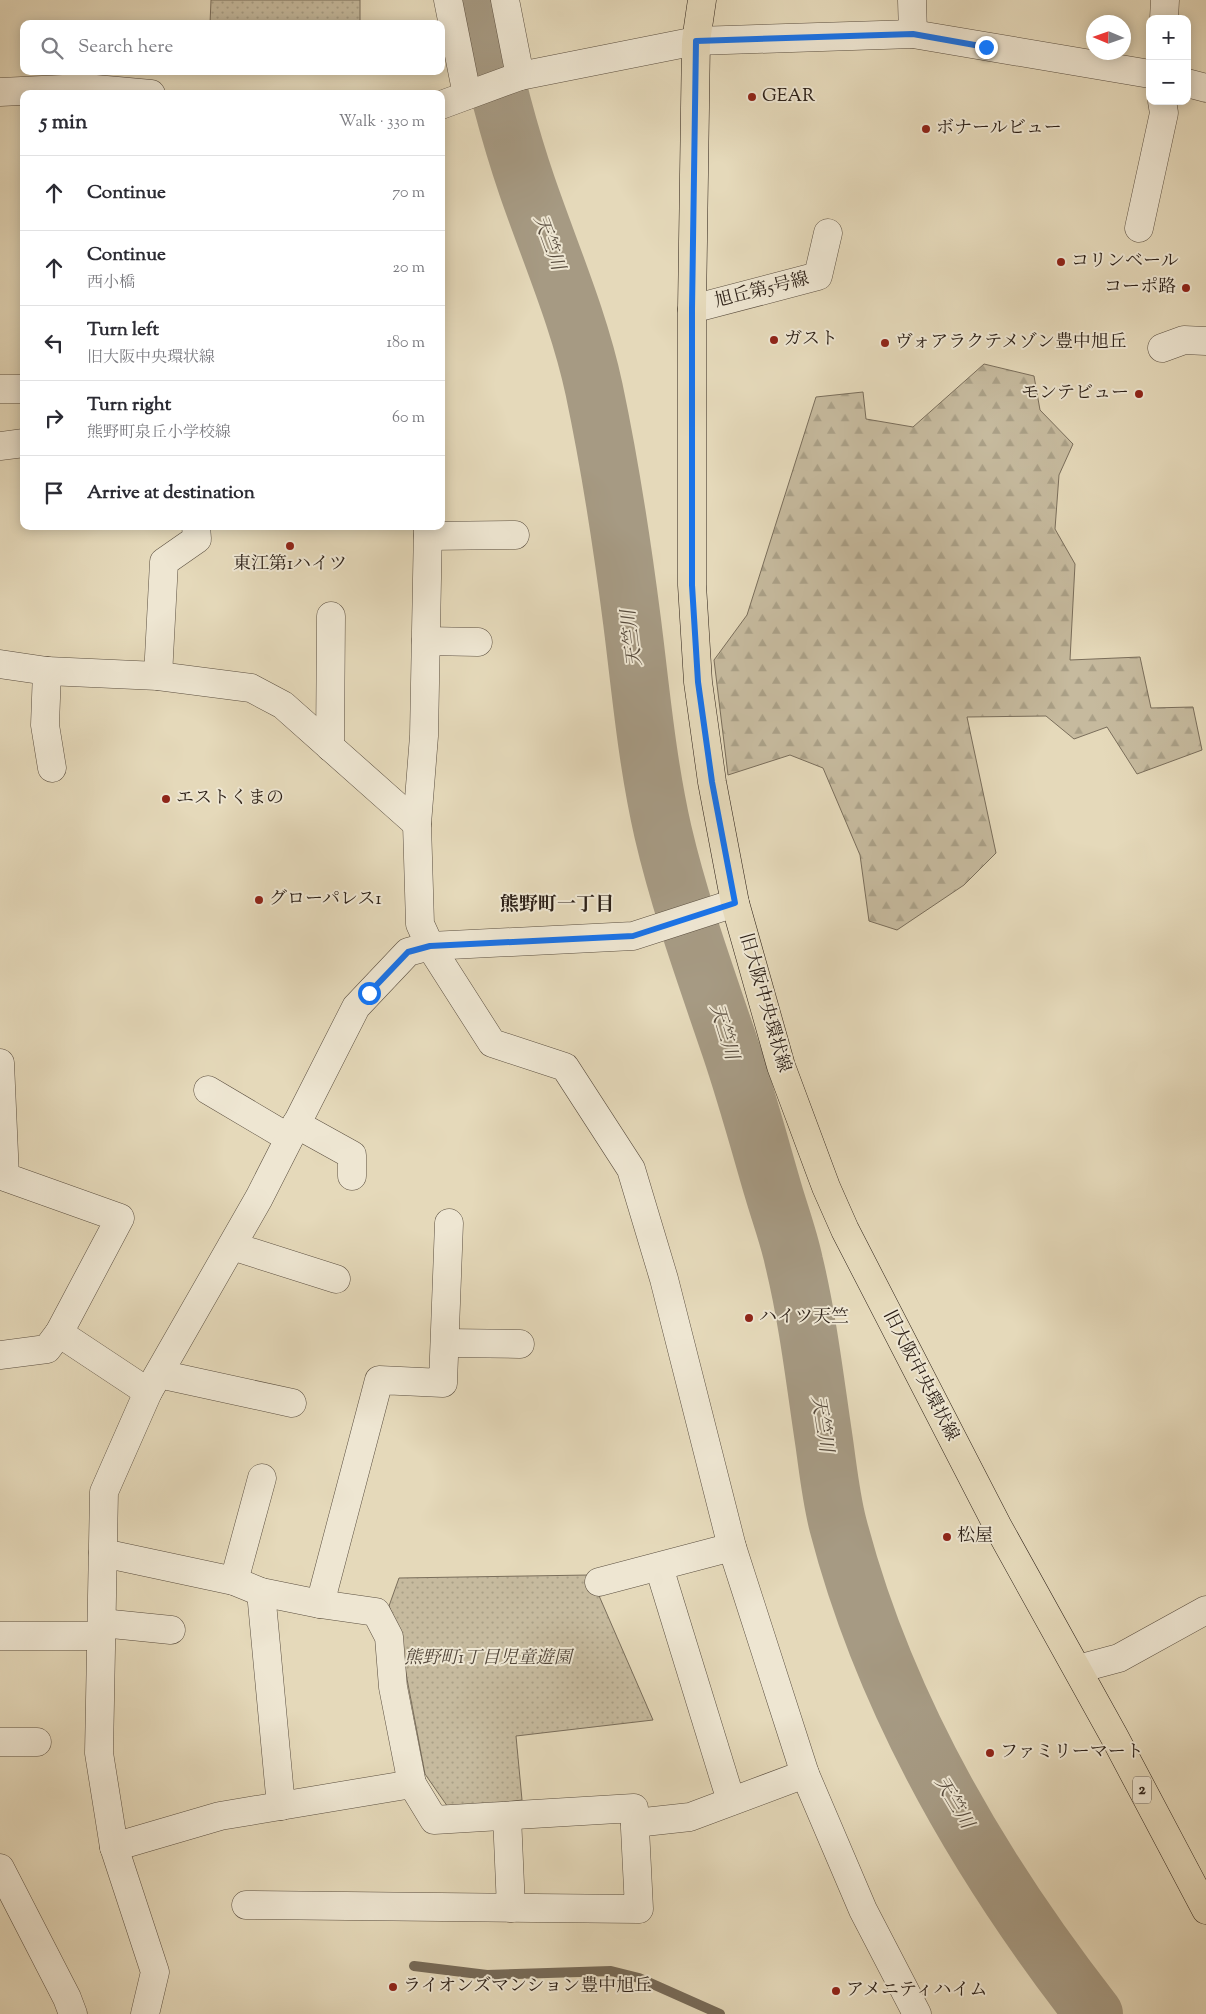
<!DOCTYPE html>
<meta charset="utf-8">
<style>
body{margin:0;font-family:"Sorts Mill Goudy","Noto Serif JP",serif;background:#f2f2f3;color:#2b2b33}
.controls{position:absolute;right:15px;top:15px;display:grid;overflow:hidden;border-radius:10px;box-shadow:0 2px 12px #0003}
.controls button{width:45px;height:45px;display:grid;place-items:center;padding:0;border:0;border-bottom:1px solid #e1e1e2;background:#fff;color:#2b2b33;font:25px sans-serif}
.compass{position:absolute;left:1086px;top:15px;width:45px;height:45px;border-radius:50%;background:#fff;box-shadow:0 2px 12px #0003;rotate:272deg}
.stop{position:absolute;width:15px;height:15px;margin:-11px;border:4px solid #1a73e8;border-radius:50%;background:#fff}
.stop.end{background:#1a73e8;border-color:#fff;box-shadow:0 1px 5px #0008}
.list{margin:0;padding:0;list-style:none}
h2{display:flex;justify-content:space-between;align-items:center;height:65px;margin:0;padding:0 20px;font-size:21px}
h2 small{font-size:16px;font-weight:400;color:#7c7c81}
.list li{display:grid;grid-template-columns:32px 1fr auto;gap:15px;align-items:center;box-sizing:border-box;height:75px;padding:0 20px;border-top:1px solid #e1e1e2}
.list b{display:block;font-size:19px;white-space:nowrap}
.list p{margin:0;font-size:16px;white-space:nowrap;color:#7c7c81}
.list em{font-size:16px;font-style:normal;color:#7c7c81}
.icon{flex:none;width:28px;height:28px;fill:none;stroke:currentColor;stroke-width:2;stroke-linecap:round;stroke-linejoin:round}
.map{position:relative;flex:none;width:1206px;height:2014px;overflow:hidden}
.search{position:absolute;background:#fff;box-shadow:0 2px 12px #0003;left:20px;top:20px;width:425px;height:55px;display:flex;align-items:center;gap:12px;box-sizing:border-box;padding:0 18px;border-radius:10px;color:#7c7c81;font-size:19px}
.panel{position:absolute;background:#fff;box-shadow:0 2px 12px #0003;left:20px;top:90px;width:425px;height:440px;border-radius:10px}
.map>svg:first-child{display:block}
.green{fill:url(#green-dots);stroke:#7a6e5b}
.forest{fill:url(#forest-firs);stroke:#7a6e5b}
.lines{fill:none;stroke-linecap:round;stroke-linejoin:round}
.stream{stroke:#766a58;stroke-width:10}
.river{stroke:#a69a83;stroke-width:58}
.minor-casing{stroke:#5b4f40;stroke-width:29}
.major-casing{stroke:#2d2118;stroke-width:29}
.minor{stroke:#eee6d2;stroke-width:28}
.major{stroke:#e5d9ba;stroke-width:28}
.route{stroke:#1a73e8;stroke-width:6}
.poi-dot{fill:#8f2418;stroke:#eee6d2;stroke-width:2}
.labels{text-anchor:middle;dominant-baseline:central;stroke-width:4;stroke-linejoin:round;paint-order:stroke}
.shield{fill:#eee6d2;stroke:#675c50;stroke-width:1}
.shield-label{font-size:16px;font-weight:bold;fill:#2d2118}
.poi-label{font-size:18px;fill:#2d2118;stroke:#eee6d2;text-anchor:start}
.street-label{font-size:18px;fill:#2d2118;stroke:#eee6d2}
.park-label{font-size:18px;font-style:italic;fill:#53473a;stroke:#eee6d2}
.water-label{font-size:19px;font-style:italic;fill:#574b3d;stroke:#eee6d2}
.neighbourhood-label{font-size:19px;font-weight:bold;fill:#2d2118;stroke:#eee6d2}
</style>
<div class="map">
<svg width="1206" height="2014" viewBox="0 0 1206 2014">
<defs>
<pattern id="green-dots" width="8" height="8" patternUnits="userSpaceOnUse" patternTransform="scale(1.25)"><rect width="8" height="8" fill="#c6ba9e"/><path d="M2 2h.1M6 6h.1" fill="none" stroke="#aaa087" stroke-width="1.8" stroke-linecap="round"/></pattern>
<pattern id="forest-firs" width="22" height="20" patternUnits="userSpaceOnUse" patternTransform="scale(1.25)"><rect width="22" height="20" fill="#c6ba9e"/><path d="M5 1l3.5 6h-7zM16 11l3.5 6h-7z" fill="#aaa087"/></pattern>
</defs>
<rect width="100%" height="100%" fill="#e5d9ba"/>
<filter id="stains"><feTurbulence type="fractalNoise" baseFrequency=".004" numOctaves="4"/><feColorMatrix values="0 0 0 0 .2 0 0 0 0 .09 0 0 0 0 .02 0 0 0 .5 -.17"/></filter>
<radialGradient id="worn" r=".72"><stop offset=".6" stop-color="#630" stop-opacity="0"/><stop offset="1" stop-color="#630" stop-opacity=".3"/></radialGradient>
<g class="green">
<polygon points="211,0 360,0 360,24 210,24"/>
<polygon points="590,1575 653,1720 516,1736 522,1800 450,1810 425,1774 397,1626 389,1606 399,1578"/>
</g>
<polygon class="forest" points="984,364 1034,376 1040,410 1073,444 1059,475 1055,529 1075,564 1070,660 1140,657 1151,708 1193,707 1202,750 1137,774 1107,727 1074,739 1046,716 967,717 996,853 964,885 897,930 869,921 860,855 823,768 790,755 728,775 714,660 747,615 816,397 863,392 866,419 913,427"/>
<g class="lines">
<polyline class="stream" points="414,1966 487,1975 611,1971 639,1978 720,2014"/>
<path class="river" d="M 478,0 C 491,63 506,125 527,186 C 550,253 579,319 594,389 C 610,465 622,543 632,621 C 641,692 647,762 663,832 C 680,905 706,976 730,1047 C 746,1094 759,1142 773,1190 C 780,1214 789,1238 794,1262 C 808,1320 815,1381 824,1441 C 828,1469 831,1498 838,1525 C 885,1706 980,1868 1094,2014"/>
<g class="minor-casing">
<g id="minor">
<polyline points="448,0 467,95"/>
<polyline points="505,0 520,76"/>
<polyline points="912,0 913,34"/>
<polyline points="1164,19 1165,0"/>
<polyline points="1187,83 1206,88"/>
<polyline points="0,92 84,88 151,94"/>
<polyline points="441,105 520,76 696,41 913,34 1150,74"/>
<polyline points="1139,228 1164,113 1162,101"/>
<polyline points="692,309 818,276 828,233"/>
<polyline points="1162,348 1184,340 1206,341"/>
<polyline points="0,389 24,389"/>
<polyline points="0,446 24,443"/>
<polyline points="428,526 424,736 417,824 420,924 430,946 492,1043 565,1067 631,1169 664,1279 732,1547 805,1774 863,1910 917,2014"/>
<polyline points="428,536 515,535"/>
<polyline points="426,641 478,642"/>
<polyline points="0,664 47,671 158,676 251,688 283,705 417,824"/>
<polyline points="47,671 45,725 52,768"/>
<polyline points="158,676 164,562 197,539 196,526"/>
<polyline points="330,747 331,616"/>
<polyline points="0,1063 5,1177 120,1218 59,1333 47,1349 0,1355"/>
<polyline points="208,1090 289,1138"/>
<polyline points="296,1124 352,1155 352,1176"/>
<polyline points="232,1246 336,1279"/>
<polyline points="59,1333 148,1392"/>
<polyline points="445,1343 520,1344"/>
<polyline points="159,1374 292,1403"/>
<polyline points="103,1553 234,1581 261,1592 320,1604 376,1612 389,1637 393,1687 412,1784 434,1820 634,1808 639,1909 246,1905"/>
<polyline points="659,1567 731,1801"/>
<polyline points="234,1581 262,1478"/>
<polyline points="599,1582 732,1547"/>
<polyline points="261,1592 281,1806"/>
<polyline points="320,1604 379,1380 443,1383 449,1223"/>
<polyline points="102,1623 171,1630"/>
<polyline points="0,1636 101,1636"/>
<polyline points="1078,1669 1119,1658 1206,1610"/>
<polyline points="0,1742 37,1742"/>
<polyline points="507,1816 511,1908"/>
<polyline points="635,1823 690,1817 805,1774"/>
<polyline points="114,1847 220,1816 412,1784"/>
<polyline points="0,1868 67,1998 73,2014"/>
<polyline points="145,2014 155,1972 114,1847 99,1753 104,1492 148,1392 259,1198 356,1007 408,952 430,946 633,936 735,903"/>
</g>
</g>
<g class="major-casing">
<polyline id="major" points="702,0 696,41 692,309 692,585 698,682 712,782 735,903 781,1066 826,1187 845,1230 997,1525 1114,1736 1206,1910"/>
</g>
<use href="#minor" class="minor"/>
<use href="#major" class="major"/>
</g>
<g class="lines">
<polyline class="route" points="369,993 408,952 430,946 633,936 735,903 712,782 698,682 692,585 692,309 696,41 913,34 986,47"/>
</g>
<g class="poi-dot">
<circle cx="752" cy="97" r="5"/>
<circle cx="926" cy="129" r="5"/>
<circle cx="1061" cy="262" r="5"/>
<circle cx="1186" cy="288" r="5"/>
<circle cx="774" cy="340" r="5"/>
<circle cx="885" cy="343" r="5"/>
<circle cx="1139" cy="394" r="5"/>
<circle cx="290" cy="546" r="5"/>
<circle cx="166" cy="799" r="5"/>
<circle cx="259" cy="900" r="5"/>
<circle cx="749" cy="1318" r="5"/>
<circle cx="947" cy="1537" r="5"/>
<circle cx="990" cy="1753" r="5"/>
<circle cx="393" cy="1987" r="5"/>
<circle cx="836" cy="1991" r="5"/>
</g>
<g class="labels">
<rect class="shield" x="1133" y="1776.5" width="18" height="27" rx="4"/>
<g class="shield-label">
<text x="1142" y="1790">2</text>
</g>
<g class="poi-label">
<text x="762" y="97">GEAR</text>
<text x="936" y="129">ボナールビュー</text>
<text x="1071" y="262">コリンベール</text>
<text x="1176" y="288" text-anchor="end">コーポ路</text>
<text x="784" y="340">ガスト</text>
<text x="895" y="343">ヴォアラクテメゾン豊中旭丘</text>
<text x="1129" y="394" text-anchor="end">モンテビュー</text>
<text x="290" y="565" text-anchor="middle">東江第1ハイツ</text>
<text x="176" y="799">エストくまの</text>
<text x="269" y="900">グローパレス1</text>
<text x="759" y="1318">ハイツ天竺</text>
<text x="957" y="1537">松屋</text>
<text x="1000" y="1753">ファミリーマート</text>
<text x="403" y="1987">ライオンズマンション豊中旭丘</text>
<text x="846" y="1991">アメニティハイム</text>
</g>
<g class="street-label">
<text transform="translate(762 291) rotate(-14)">旭丘第5号線</text>
<text transform="translate(764 1003) rotate(74)">旧大阪中央環状線</text>
<text transform="translate(920 1376) rotate(63)">旧大阪中央環状線</text>
</g>
<g class="park-label">
<text x="488" y="1659">熊野町1丁目児童遊園</text>
</g>
<g class="water-label">
<text transform="translate(548 243) rotate(70)">天竺川</text>
<text transform="translate(633 638) rotate(-97)">天竺川</text>
<text transform="translate(723 1032) rotate(73)">天竺川</text>
<text transform="translate(821 1424) rotate(81)">天竺川</text>
<text transform="translate(953 1803) rotate(59)">天竺川</text>
</g>
<g class="neighbourhood-label">
<text x="557" y="905">熊野町一丁目</text>
</g>
</g>
<rect width="100%" height="100%" filter="url(#stains)"/>
<rect width="100%" height="100%" fill="url(#worn)"/>
</svg>
<div class="controls">
<button>+</button>
<button>−</button>
</div>
<svg class="compass" viewBox="-18 -18 36 36"><path d="M0-13l5 13h-10z" fill="#e53935"/><path d="M0 13l5-13h-10z" fill="#7c7c81"/></svg>
<div class="stop" style="left:369px;top:993px"></div>
<div class="stop end" style="left:986px;top:47px"></div>
<div class="search"><svg class="icon" aria-label="search" viewBox="0 0 24 24"><circle cx="10" cy="10" r="6"/><path d="M15 15l6 6"/></svg>Search here</div>
<section class="panel">
<h2>5 min<small>Walk · 330 m</small></h2>
<ul class="list">
<li><svg class="icon" aria-label="ahead" viewBox="0 0 24 24"><path d="M12 20V5M6 11l6-6 6 6"/></svg><div><b>Continue</b></div><em>70 m</em></li>
<li><svg class="icon" aria-label="ahead" viewBox="0 0 24 24"><path d="M12 20V5M6 11l6-6 6 6"/></svg><div><b>Continue</b><p>西小橋</p></div><em>20 m</em></li>
<li><svg class="icon" aria-label="left" viewBox="0 0 24 24"><path d="M17 20v-9H6M10 6l-5 5 5 5"/></svg><div><b>Turn left</b><p>旧大阪中央環状線</p></div><em>180 m</em></li>
<li><svg class="icon" aria-label="right" viewBox="0 0 24 24"><path d="M7 20v-9h11M14 6l5 5-5 5"/></svg><div><b>Turn right</b><p>熊野町泉丘小学校線</p></div><em>60 m</em></li>
<li><svg class="icon" aria-label="arrive" viewBox="0 0 24 24"><path d="M6 21V4h12l-3 4 3 4H6"/></svg><div><b>Arrive at destination</b></div></li>
</ul>
</section>
</div>
